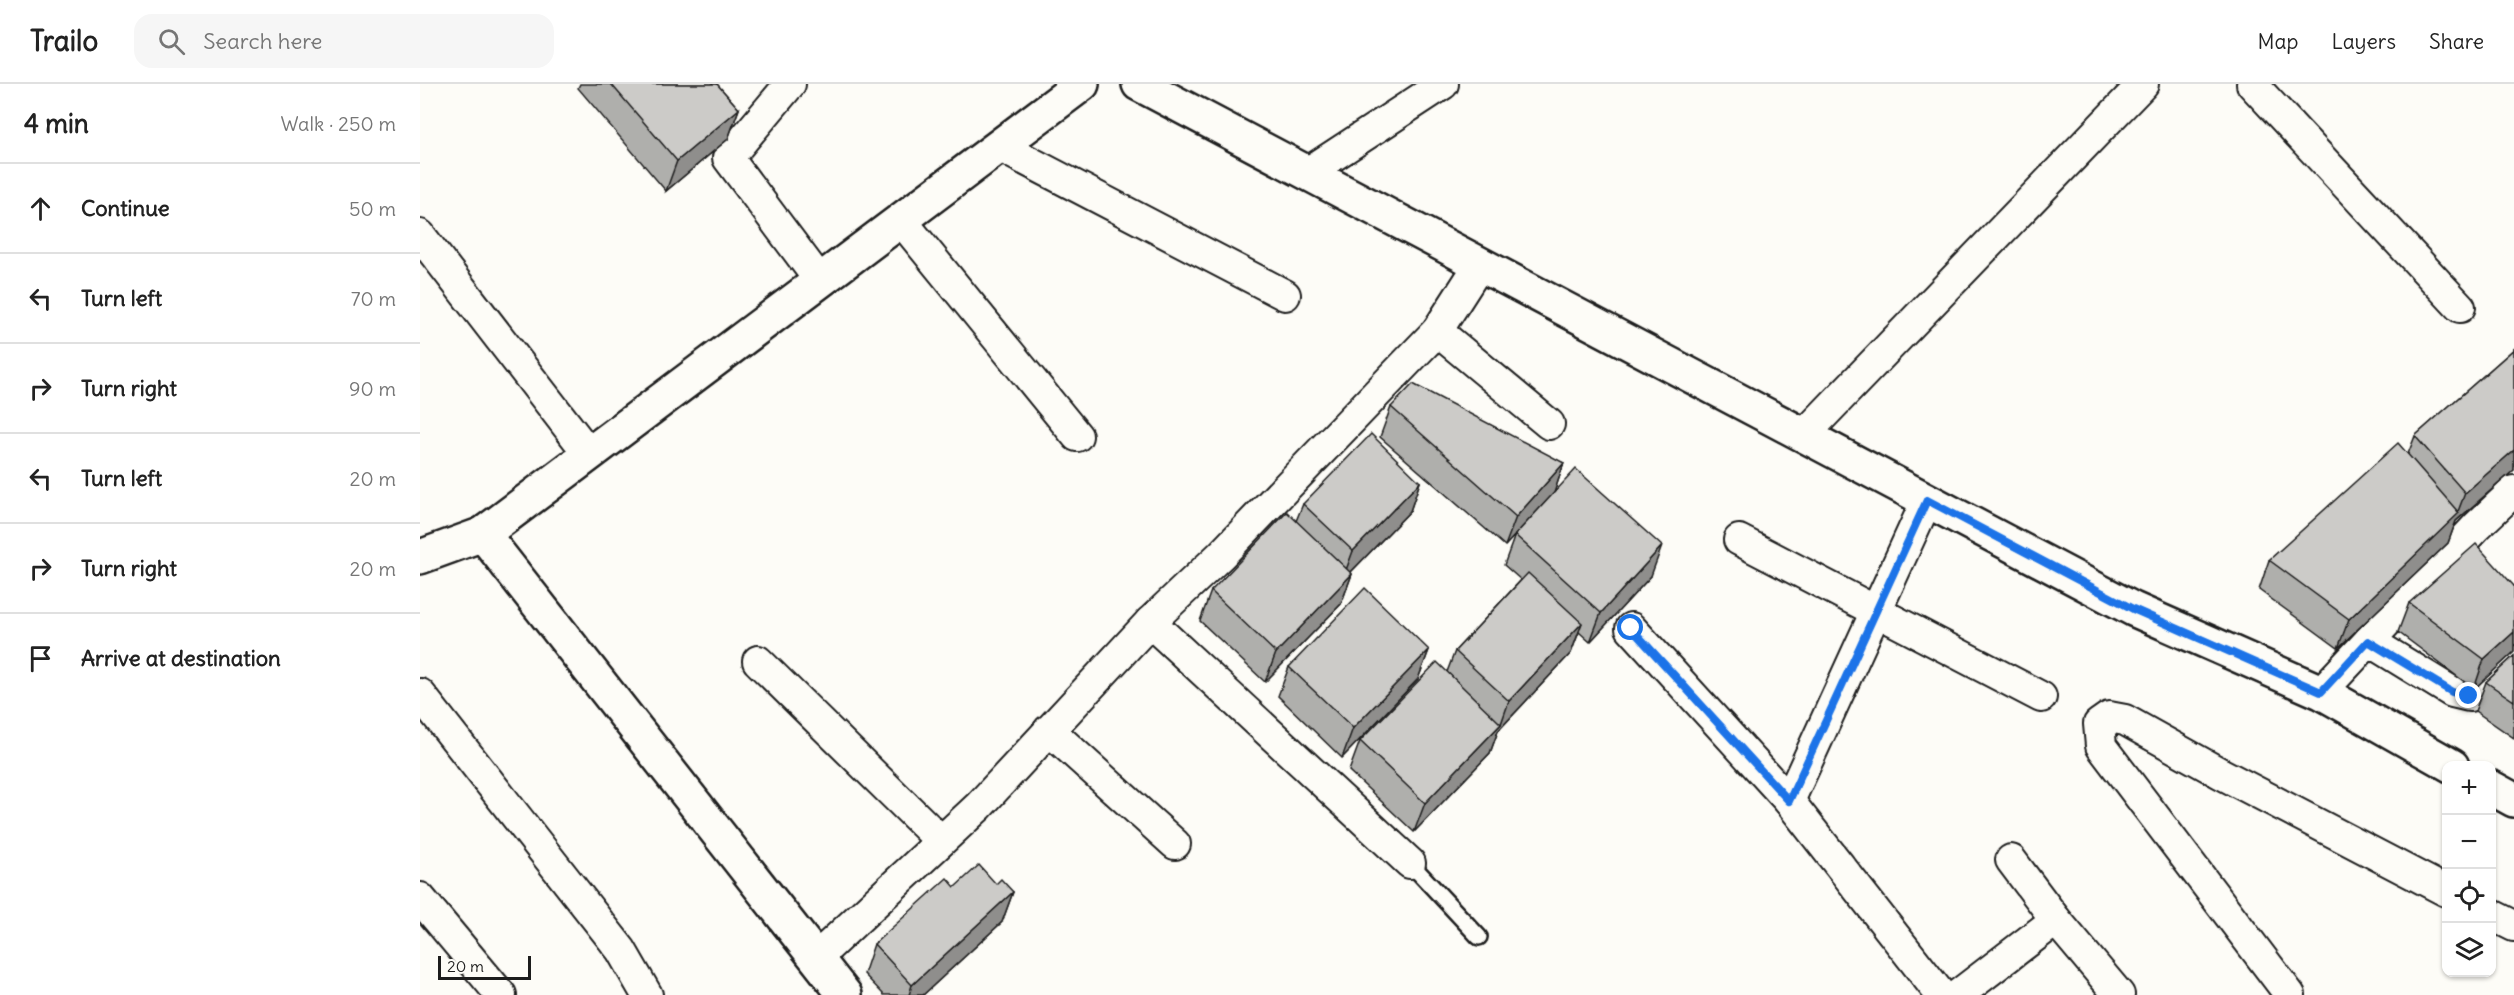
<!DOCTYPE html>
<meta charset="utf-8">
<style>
body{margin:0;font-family:Delius,sans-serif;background:#f6f6f6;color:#222}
.controls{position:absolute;right:18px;bottom:18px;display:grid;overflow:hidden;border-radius:12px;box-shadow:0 2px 4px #0004}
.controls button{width:54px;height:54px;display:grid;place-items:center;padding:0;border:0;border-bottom:2px solid #e0e0e0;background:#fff;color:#222;font:30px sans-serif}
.scale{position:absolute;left:18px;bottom:15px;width:93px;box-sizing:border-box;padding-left:6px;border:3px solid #1c1c1c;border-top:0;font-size:16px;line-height:21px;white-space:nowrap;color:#1c1c1c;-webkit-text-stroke:4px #fdfcf7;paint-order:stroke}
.stop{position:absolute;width:18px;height:18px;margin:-14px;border:4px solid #1a73e8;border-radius:50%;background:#fff}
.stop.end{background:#1a73e8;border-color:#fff;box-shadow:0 2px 6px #0008}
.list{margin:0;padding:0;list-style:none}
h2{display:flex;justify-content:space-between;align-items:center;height:78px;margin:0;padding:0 24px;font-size:26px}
h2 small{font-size:20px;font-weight:400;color:#767676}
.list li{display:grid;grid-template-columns:39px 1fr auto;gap:18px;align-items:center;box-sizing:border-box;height:90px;padding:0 24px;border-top:2px solid #e0e0e0}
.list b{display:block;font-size:22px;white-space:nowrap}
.list em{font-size:20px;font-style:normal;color:#767676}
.icon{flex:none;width:33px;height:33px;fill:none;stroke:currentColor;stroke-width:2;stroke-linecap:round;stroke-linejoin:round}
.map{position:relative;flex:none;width:2094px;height:911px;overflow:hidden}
header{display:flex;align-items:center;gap:36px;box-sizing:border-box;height:84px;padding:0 30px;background:#fff;border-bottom:2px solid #e0e0e0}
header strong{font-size:28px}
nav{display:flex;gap:33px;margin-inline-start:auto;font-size:21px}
.search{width:420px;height:54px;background:#f6f6f6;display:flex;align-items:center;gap:15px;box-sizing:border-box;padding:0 21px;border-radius:18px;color:#767676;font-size:22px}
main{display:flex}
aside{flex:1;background:#fff}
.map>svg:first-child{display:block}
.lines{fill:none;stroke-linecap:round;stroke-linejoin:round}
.service-casing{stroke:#1c1c1c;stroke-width:20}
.minor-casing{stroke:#1c1c1c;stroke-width:34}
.tertiary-casing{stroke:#1c1c1c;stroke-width:38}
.service{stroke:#fdfcf7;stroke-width:15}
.minor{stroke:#fdfcf7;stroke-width:30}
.tertiary{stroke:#fdfcf7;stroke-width:33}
.wall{fill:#afafac;stroke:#1c1c1c;stroke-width:1.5}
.shaded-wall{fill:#8f8e8c;stroke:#1c1c1c;stroke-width:1.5}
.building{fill:#cccbc8;stroke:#1c1c1c;stroke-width:1.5}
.route{stroke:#1a73e8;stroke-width:8}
</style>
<header>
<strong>Trailo</strong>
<div class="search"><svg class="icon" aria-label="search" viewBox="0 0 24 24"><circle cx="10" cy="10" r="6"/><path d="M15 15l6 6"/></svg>Search here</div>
<nav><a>Map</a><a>Layers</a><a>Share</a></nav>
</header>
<main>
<aside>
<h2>4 min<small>Walk · 250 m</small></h2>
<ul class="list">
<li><svg class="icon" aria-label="ahead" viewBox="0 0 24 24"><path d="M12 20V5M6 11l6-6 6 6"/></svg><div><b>Continue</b></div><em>50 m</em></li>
<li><svg class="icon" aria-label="left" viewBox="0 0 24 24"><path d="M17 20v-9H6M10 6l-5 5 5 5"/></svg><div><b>Turn left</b></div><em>70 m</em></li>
<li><svg class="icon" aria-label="right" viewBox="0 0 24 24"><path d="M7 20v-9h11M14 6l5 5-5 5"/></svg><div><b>Turn right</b></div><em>90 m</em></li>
<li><svg class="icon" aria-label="left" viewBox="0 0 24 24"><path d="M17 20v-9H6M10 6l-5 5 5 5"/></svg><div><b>Turn left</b></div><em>20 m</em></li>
<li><svg class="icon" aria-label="right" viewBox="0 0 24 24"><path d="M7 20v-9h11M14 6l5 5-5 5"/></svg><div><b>Turn right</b></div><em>20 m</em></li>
<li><svg class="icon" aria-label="arrive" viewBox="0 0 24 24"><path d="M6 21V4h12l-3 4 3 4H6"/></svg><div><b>Arrive at destination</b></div></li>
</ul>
</aside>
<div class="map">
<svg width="2094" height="911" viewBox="0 0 2094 911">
<rect width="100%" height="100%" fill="#fdfcf7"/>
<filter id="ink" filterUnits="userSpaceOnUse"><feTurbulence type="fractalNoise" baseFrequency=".0167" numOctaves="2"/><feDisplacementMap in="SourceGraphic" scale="12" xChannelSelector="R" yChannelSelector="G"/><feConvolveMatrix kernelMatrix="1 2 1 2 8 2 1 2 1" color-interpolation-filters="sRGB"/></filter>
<g filter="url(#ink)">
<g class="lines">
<g class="service-casing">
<polyline id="service" points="990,779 1059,853"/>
</g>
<g class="minor-casing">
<g id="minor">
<polyline points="370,0 308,74 400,197"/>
<polyline points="1832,0 2040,223"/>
<polyline points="579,62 865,211"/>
<polyline points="887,89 1023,0"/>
<polyline points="481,136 657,352"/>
<polyline points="0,151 169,370"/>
<polyline points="1017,247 1129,340"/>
<polyline points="1384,351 1723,0"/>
<polyline points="1319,456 1621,613"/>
<polyline points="730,538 990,779"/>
<polyline points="1211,544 1369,717 1521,911"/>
<polyline points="1949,557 2032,608 2049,612 2060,609 2094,577"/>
<polyline points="338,577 521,757"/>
<polyline points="1901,608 2056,443 2094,407"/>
<polyline points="0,610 201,866 227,911"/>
<polyline points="629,646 755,760"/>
<polyline points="1369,717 1507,416"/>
<polyline points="1591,776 1636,836 1699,911"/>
<polyline points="0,814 81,911"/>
<polyline points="2072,831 2094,842"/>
<polyline points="396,874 559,722 730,538 801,471 1017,247 1060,180"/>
<polyline points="1538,911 1636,836"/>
<polyline points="1870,911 1681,662 1679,640 1689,633 1705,636 1800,689 2026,807"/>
</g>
</g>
<g class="tertiary-casing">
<g id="tertiary">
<polyline points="719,0 1713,525 1901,608 2032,682"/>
<polyline points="0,473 63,450"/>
<polyline points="2072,704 2094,716"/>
<polyline points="425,911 63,450 662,0"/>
</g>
</g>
<use href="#service" class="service"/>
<use href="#minor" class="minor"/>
<use href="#tertiary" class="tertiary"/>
</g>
<g class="wall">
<polygon points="160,0 297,0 319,25 308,55 246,107 158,4"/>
<polygon points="2094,265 2094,386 2036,437 2028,459 1918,564 1839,506 1849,476 1988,370 1995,352"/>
<polygon points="971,323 1144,379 1134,409 1231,492 1170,558 1159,548 1151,569 1078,647 1070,669 994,748 929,687 940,657 1027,588 1035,567 1101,496 1084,481 1095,451 1085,462 960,353"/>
<polygon points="1000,398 990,427 931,488 932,490 921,520 845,598 780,537 791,507 876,437 883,420"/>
<polygon points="2094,502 2094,568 2054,605 1978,548 1989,519"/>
<polygon points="1009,566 998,595 922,674 858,612 869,583"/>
<polygon points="2094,572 2094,654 2055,627 2066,598"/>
<polygon points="576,800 593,808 582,838 503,911 464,911 444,890 454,860 535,803"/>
</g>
<g class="shaded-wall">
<polygon points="319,25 308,55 246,107 257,77"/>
<polygon points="2094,366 2094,386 2036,437 2028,459 1918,564 1929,535 2037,430 2045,409"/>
<polygon points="1144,379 1134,409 1085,462 1096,433"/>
<polygon points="1000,398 990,427 922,497 933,467"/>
<polygon points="1242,462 1231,492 1170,558 1181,529"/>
<polygon points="932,490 921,520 845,598 856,569"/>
<polygon points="1162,539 1151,569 1078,647 1070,669 994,748 1005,719 1081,640 1089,617"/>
<polygon points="2094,548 2094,568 2054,605 2064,575"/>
<polygon points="1009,566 998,595 922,674 933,644"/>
<polygon points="593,808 582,838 503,911 489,911 492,901"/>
</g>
<g class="building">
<polygon points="191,0 297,0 319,25 257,77"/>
<polygon points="2094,265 2094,366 2045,409 1995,352"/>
<polygon points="993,300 1144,379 1096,433 971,323"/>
<polygon points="951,350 1000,398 933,467 883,420"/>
<polygon points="1978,359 2039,429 1929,535 1849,476"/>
<polygon points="1156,385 1242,462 1181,529 1095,451"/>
<polygon points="867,428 932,490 856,569 791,507"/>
<polygon points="2056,460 2094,502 2094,548 2064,575 1989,519"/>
<polygon points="1108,489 1162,539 1089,617 1035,567"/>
<polygon points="945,504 1009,566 933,644 869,583"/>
<polygon points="2094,572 2094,617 2066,598"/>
<polygon points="1017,578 1081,640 1005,719 940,657"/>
<polygon points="559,781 576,800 581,795 593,808 492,901 454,860 527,794 535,803"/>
</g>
</g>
<g class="lines" filter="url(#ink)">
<polyline class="route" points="1211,544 1369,717 1507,416 1713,525 1901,608 1948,557 2032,608 2049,612"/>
</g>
</svg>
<div class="controls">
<button>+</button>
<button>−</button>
<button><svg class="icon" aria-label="locate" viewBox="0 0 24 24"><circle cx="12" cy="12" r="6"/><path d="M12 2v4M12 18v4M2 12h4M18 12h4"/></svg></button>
<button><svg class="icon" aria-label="layers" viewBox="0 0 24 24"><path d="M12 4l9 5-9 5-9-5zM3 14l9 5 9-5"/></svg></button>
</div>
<div class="scale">20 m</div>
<div class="stop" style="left:1211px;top:544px"></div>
<div class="stop end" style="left:2049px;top:612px"></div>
</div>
</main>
